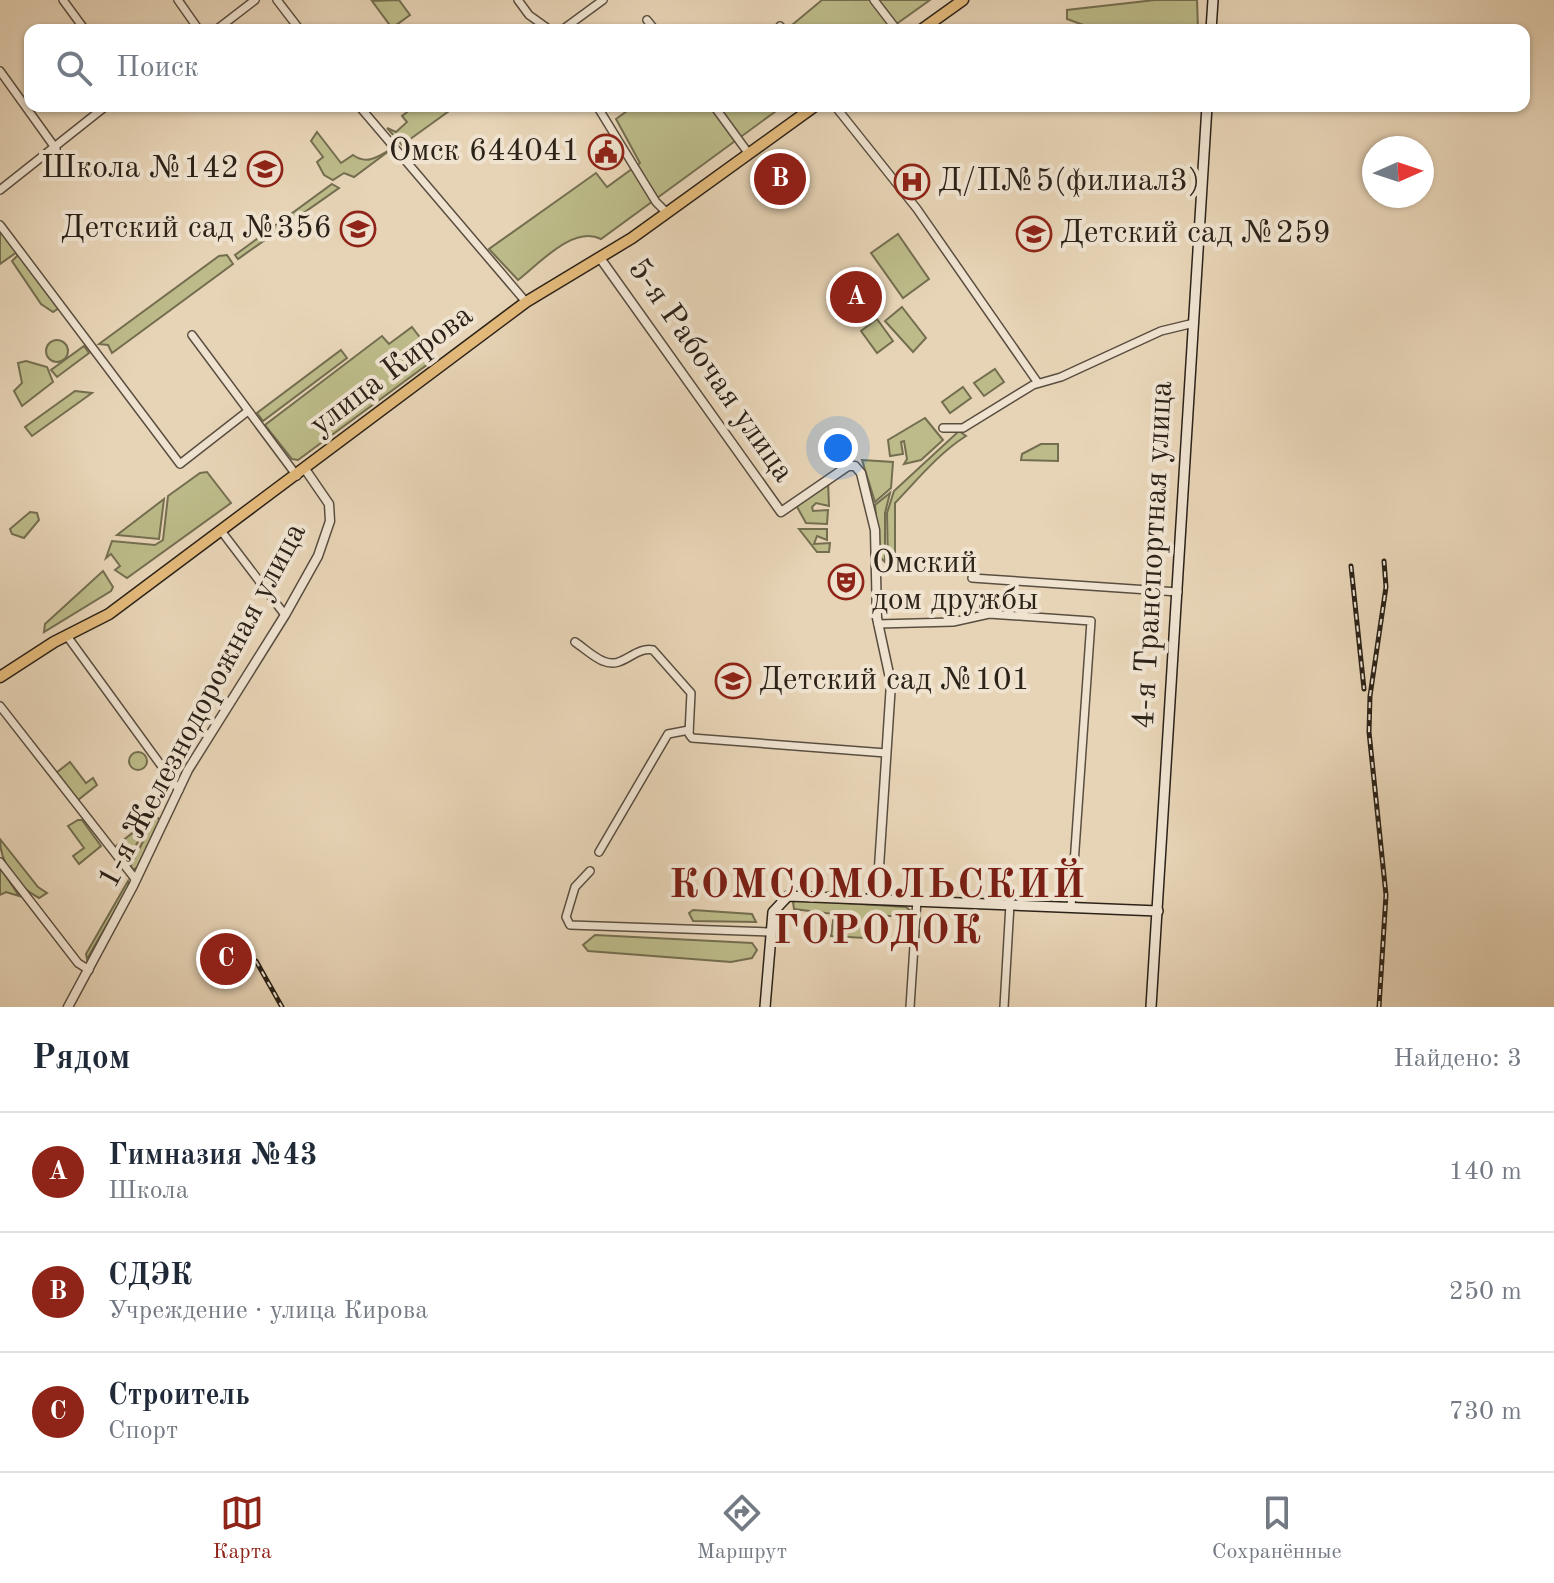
<!DOCTYPE html>
<html lang="ru">
<meta charset="utf-8">
<style>
body{margin:0;font-family:"Old Standard TT",serif;background:#f6f6f7;color:#1f2937}
.compass{position:absolute;left:1362px;top:136px;width:72px;height:72px;border-radius:50%;background:#fff;box-shadow:0 2px 6px #0004;rotate:87deg}
.you{position:absolute;left:838px;top:448px;width:28px;height:28px;margin:-20px;border:6px solid #fff;border-radius:50%;background:#1a73e8;box-shadow:0 0 0 12px #1a73e833}
.badge{display:grid;place-items:center;width:52px;height:52px;border-radius:50%;background:#8f2418;color:#fff;font-size:26px;font-weight:700}
.pin{position:absolute;translate:-50% -50%;border:4px solid #fff;box-shadow:0 2px 8px #0006}
.list{margin:0;padding:0;list-style:none}
h2{display:flex;justify-content:space-between;align-items:center;height:104px;margin:0;padding:0 32px;font-size:34px}
h2 small{font-size:26px;font-weight:400;color:#747a83}
.list li{display:grid;grid-template-columns:52px 1fr auto;gap:24px;align-items:center;box-sizing:border-box;height:120px;padding:0 32px;border-top:2px solid #e0e1e3}
.list b{display:block;font-size:30px;white-space:nowrap}
.list p{margin:0;font-size:26px;white-space:nowrap;color:#747a83}
.list em{font-size:26px;font-style:normal;color:#747a83}
.icon{flex:none;width:44px;height:44px;fill:none;stroke:currentColor;stroke-width:2;stroke-linecap:round;stroke-linejoin:round}
.map{position:relative;flex:none;width:1554px;height:1007px;overflow:hidden}
.search{position:absolute;background:#fff;box-shadow:0 2px 6px #0004;left:24px;right:24px;top:24px;height:88px;display:flex;align-items:center;gap:20px;box-sizing:border-box;padding:0 28px;border-radius:16px;color:#747a83;font-size:30px}
.sheet{height:464px;background:#fff}
nav{display:flex;justify-content:space-around;align-items:center;box-sizing:border-box;height:112px;border-top:2px solid #e0e1e3;background:#fff;font-size:22px;color:#747a83}
nav a{display:grid;justify-items:center;gap:4px}
nav .on{color:#8f2418}
.map>svg:first-child{display:block}
.green{fill:#bcbb89;stroke:#746e50;stroke-width:2}
.lines{fill:none;stroke-linecap:round;stroke-linejoin:round}
.minor-casing{stroke:#5a4e40;stroke-width:10}
.tertiary-casing{stroke:#5a4e40;stroke-width:11}
.secondary-casing{stroke:#2b2218;stroke-width:12}
.primary-casing{stroke:#2b2218;stroke-width:13}
.minor{stroke:#efe3d0;stroke-width:7}
.tertiary{stroke:#efe3d0;stroke-width:8}
.secondary{stroke:#efe3d0;stroke-width:9}
.primary{stroke:#e4ba7b;stroke-width:10}
.rail-casing{stroke:#2b2218;stroke-width:5}
.rail{stroke:#efe3d0;stroke-width:2;stroke-dasharray:6;stroke-linecap:butt}
.labels{text-anchor:middle;dominant-baseline:central;stroke-width:8;stroke-linejoin:round;paint-order:stroke}
.poi-label{font-size:32px;fill:#2b2218;stroke:#efe3d0;text-anchor:start}
.street-label{font-size:32px;fill:#2b2218;stroke:#efe3d0}
.district-label{font-size:40px;font-weight:bold;letter-spacing:2px;fill:#7a1f14;stroke:#efe3d0}
</style>
<div class="map">
<svg width="1554" height="1007" viewBox="0 0 1554 1007">
<rect width="100%" height="100%" fill="#e7d4b6"/>
<filter id="stains"><feTurbulence type="fractalNoise" baseFrequency=".0025" numOctaves="4"/><feColorMatrix values="0 0 0 0 .2 0 0 0 0 .09 0 0 0 0 .02 0 0 0 .5 -.17"/></filter>
<radialGradient id="worn" r=".72"><stop offset=".6" stop-color="#630" stop-opacity="0"/><stop offset="1" stop-color="#630" stop-opacity=".3"/></radialGradient>
<g class="green">
<polygon points="399,0 410,15 392,28 372,1"/>
<polygon points="822,0 930,0 888,30 786,30"/>
<polygon points="1155,0 1197,0 1198,30 1097,30 1067,19 1067,10"/>
<polygon points="415,106 456,106 402,145 387,128 396,132 407,122 402,116"/>
<path d="M 634,106 L 783,106 L 601,239 C 573,225 539,264 518,280 L 489,249 L 596,173 L 607,187 L 640,163 L 616,119 Z"/>
<path d="M 317,132 L 341,163 L 353,155 C 368,166 380,155 393,148 L 354,177 L 344,173 L 333,180 L 324,175 L 317,162 L 323,157 L 311,141 Z"/>
<polygon points="332,184 339,188 238,259 235,255"/>
<polygon points="0,230 17,252 0,264"/>
<polygon points="898,234 929,279 903,298 871,253"/>
<polygon points="19,254 59,308 53,312 41,304 12,261"/>
<polygon points="227,255 233,264 112,353 108,345 99,344 219,256"/>
<polygon points="902,307 926,338 913,352 885,321"/>
<polygon points="877,319 893,341 877,353 861,331"/>
<polygon points="412,327 434,356 428,364 298,460 292,459 265,425 382,336 389,344"/>
<circle cx="57" cy="351" r="11"/>
<polygon points="84,346 89,353 57,377 51,370"/>
<polygon points="341,350 347,358 263,421 257,413"/>
<polygon points="26,361 47,367 53,382 22,406 14,391 22,383 18,363"/>
<polygon points="995,369 1004,382 984,396 974,383"/>
<polygon points="963,387 971,398 950,413 942,402"/>
<polygon points="75,391 92,393 32,436 25,427"/>
<polygon points="925,418 943,440 921,460 904,464 907,459 904,441 901,442 903,454 890,456 888,440"/>
<path d="M 959,431 L 966,436 C 939,453 918,479 895,503 L 895,567 L 891,569 L 888,566 L 887,513 L 894,491 Z"/>
<polygon points="1041,444 1058,444 1058,461 1021,460 1022,454"/>
<polygon points="862,460 893,462 891,488 875,502"/>
<polygon points="207,472 231,503 127,578 115,570 120,566 111,554 106,558 112,541 155,545 163,540 168,496 200,473"/>
<polygon points="828,481 829,506 816,503 812,507 813,511 828,510 827,524 806,523 796,505"/>
<polygon points="890,493 885,513 885,562 880,557 875,505"/>
<polygon points="164,499 159,539 117,535"/>
<polygon points="30,512 37,513 39,520 24,538 12,534 10,529"/>
<polygon points="799,529 827,529 827,540 817,536 814,544 830,543 829,552 817,552"/>
<polygon points="103,571 113,587 111,591 44,632 45,624"/>
<circle cx="138" cy="761" r="9"/>
<polygon points="70,762 86,783 93,778 97,785 78,800 56,773"/>
<polygon points="156,816 160,820 137,868 132,870 131,865"/>
<polygon points="78,820 82,820 101,846 79,864 73,856 84,848 68,826"/>
<polygon points="141,826 145,830 126,862 116,846"/>
<path d="M 0,839 L 38,887 L 47,893 L 39,898 C 18,887 0,864 0,839 Z"/>
<polygon points="0,867 19,896 6,892 0,895"/>
<polygon points="128,881 129,886 87,959 86,954"/>
<polygon points="797,900 906,907 913,913 908,917 871,915 866,920 865,938 831,936 834,914 794,909 793,902"/>
<polygon points="693,910 752,914 756,922 693,921 689,913"/>
<polygon points="595,935 752,943 757,950 752,958 731,962 588,951 583,945"/>
</g>
<g class="lines">
<g class="minor-casing">
<g id="minor">
<polyline points="63,0 85,30"/>
<polyline points="178,0 199,30"/>
<polyline points="277,0 300,30"/>
<polyline points="518,0 529,15 550,30"/>
<polyline points="874,0 897,30"/>
<polyline points="647,20 655,30"/>
<polyline points="780,26 783,30"/>
<polyline points="216,30 255,0"/>
<polyline points="562,30 603,0"/>
<polyline points="0,71 56,149"/>
<polyline points="359,106 526,302"/>
<polyline points="597,106 656,202 667,213"/>
<polyline points="714,106 749,154"/>
<polyline points="835,106 917,209 1038,383"/>
<polyline points="0,190 106,106"/>
<polyline points="0,225 180,464 248,411"/>
<polyline points="192,335 297,476"/>
<polyline points="943,428 963,428 1033,385 1061,377 1161,331 1194,323"/>
<polyline points="222,532 285,615"/>
<polyline points="972,578 1178,592"/>
<polyline points="878,624 953,622 989,614 1091,621 1071,907"/>
<polyline points="67,636 179,790"/>
<path d="M 575,642 C 584,648 593,657 603,661 C 623,670 634,646 653,650 L 691,693 L 689,734 L 692,738 L 886,753"/>
<polyline points="0,706 136,880"/>
<polyline points="599,852 668,734 689,730"/>
<polyline points="0,862 78,963 89,970"/>
<polyline points="590,871 575,887 566,917 570,925 769,932"/>
<polyline points="910,1007 917,900"/>
<polyline points="1004,1007 1010,904"/>
</g>
</g>
<g class="tertiary-casing">
<g id="tertiary">
<polyline points="600,258 781,512 848,466 855,466 861,473 875,530 877,618 891,683 877,898"/>
<polyline points="68,1007 133,886 188,770 285,615 318,556 330,521 329,504 305,469"/>
</g>
</g>
<g class="secondary-casing">
<g id="secondary">
<polyline points="1211,30 1213,0"/>
<polyline points="765,1007 773,912 788,896 1158,911"/>
<polyline points="1151,1007 1207,106"/>
</g>
</g>
<g class="primary-casing">
<g id="primary">
<polyline points="921,30 963,0"/>
<polyline points="0,677 54,642 109,614 526,302 632,238 815,106"/>
</g>
</g>
<use href="#minor" class="minor"/>
<use href="#tertiary" class="tertiary"/>
<use href="#secondary" class="secondary"/>
<use href="#primary" class="primary"/>
<g class="rail-casing">
<g id="rail">
<polyline points="1351,566 1364,689"/>
<polyline points="256,961 282,1007"/>
<polyline points="1379,1007 1386,895 1369,732 1370,696 1386,587 1384,561"/>
</g>
</g>
<use href="#rail" class="rail"/>
</g>
<defs>
<g id="civic-ring" transform="scale(1.8)"><circle r="9.5" fill="#efe3d0" stroke="#8f2418" stroke-width="1.5"/><path d="M-.6-6.5H3V-4.5H.6V-3L4-1V1h2V6H-6V1h2V-1L-.6-3ZM-1.2 2.5V6h2.4V2.5Z" fill="#8f2418"/></g>
<g id="school-ring" transform="scale(1.8)"><circle r="9.5" fill="#efe3d0" stroke="#8f2418" stroke-width="1.5"/><path d="M0-5L7-2L0 1L-7-2ZM-4 1L0 2.5L4 1V4Q0 6-4 4Z" fill="#8f2418"/></g>
<g id="hospital-ring" transform="scale(1.8)"><circle r="9.5" fill="#efe3d0" stroke="#8f2418" stroke-width="1.5"/><path d="M-5-5h3v3.5h4V-5h3V5h-3V1.5h-4V5h-3Z" fill="#8f2418"/></g>
<g id="theatre-ring" transform="scale(1.8)"><circle r="9.5" fill="#efe3d0" stroke="#8f2418" stroke-width="1.5"/><path d="M-5-5.5Q0-4 5-5.5V0Q5 5 0 6Q-5 5-5 0ZM-3.3-2.5H-1v1.5H-3.3ZM1-2.5H3.3v1.5H1ZM-2.8 1Q0 5.5 2.8 1Z" fill="#8f2418"/></g>
</defs>
<g fill-rule="evenodd">
<use href="#civic-ring" x="606" y="152"/>
<use href="#school-ring" x="265" y="169"/>
<use href="#hospital-ring" x="912" y="182"/>
<use href="#school-ring" x="358" y="229"/>
<use href="#school-ring" x="1034" y="234"/>
<use href="#theatre-ring" x="846" y="582"/>
<use href="#school-ring" x="733" y="681"/>
</g>
<g class="labels">
<g class="poi-label">
<text x="580" y="152" text-anchor="end">Омск 644041</text>
<text x="239" y="169" text-anchor="end">Школа №142</text>
<text x="938" y="182">Д/П№5(филиал3)</text>
<text x="332" y="229" text-anchor="end">Детский сад №356</text>
<text x="1060" y="234">Детский сад №259</text>
<text x="872" y="564">Омский<tspan x="872" dy="37">дом дружбы</tspan></text>
<text x="759" y="681">Детский сад №101</text>
</g>
<g class="street-label">
<text transform="translate(392 371) rotate(-37)">улица Кирова</text>
<text transform="translate(710 371) rotate(55)">5-я Рабочая улица</text>
<text transform="translate(1154 555) rotate(-87)">4-я Транспортная улица</text>
<text transform="translate(203 706) rotate(-62)">1-я Железнодорожная улица</text>
</g>
<g class="district-label">
<text x="878" y="887">КОМСОМОЛЬСКИЙ<tspan x="878" dy="46">ГОРОДОК</tspan></text>
</g>
</g>
<rect width="100%" height="100%" filter="url(#stains)"/>
<rect width="100%" height="100%" fill="url(#worn)"/>
</svg>
<svg class="compass" viewBox="-18 -18 36 36"><path d="M0-13l5 13h-10z" fill="#e53935"/><path d="M0 13l5-13h-10z" fill="#747a83"/></svg>
<div class="you"></div>
<div class="pin badge" style="left:856px;top:297px">A</div>
<div class="pin badge" style="left:780px;top:179px">B</div>
<div class="pin badge" style="left:226px;top:959px">C</div>
<div class="search"><svg class="icon" aria-label="search" viewBox="0 0 24 24"><circle cx="10" cy="10" r="6"/><path d="M15 15l6 6"/></svg>Поиск</div>
</div>
<section class="sheet">
<h2>Рядом<small>Найдено: 3</small></h2>
<ul class="list">
<li><span class="badge">A</span><div><b>Гимназия №43</b><p>Школа</p></div><em>140 m</em></li>
<li><span class="badge">B</span><div><b>СДЭК</b><p>Учреждение · улица Кирова</p></div><em>250 m</em></li>
<li><span class="badge">C</span><div><b>Строитель</b><p>Спорт</p></div><em>730 m</em></li>
</ul>
</section>
<nav>
<a class="on"><svg class="icon" aria-label="map" viewBox="0 0 24 24"><path d="M3 6l6-2 6 2 6-2v14l-6 2-6-2-6 2zM9 4v14M15 6v14"/></svg>Карта</a>
<a><svg class="icon" aria-label="directions" viewBox="0 0 24 24"><path d="M12 3l9 9-9 9-9-9zM9 14v-3h6M13 9l2 2-2 2"/></svg>Маршрут</a>
<a><svg class="icon" aria-label="saved" viewBox="0 0 24 24"><path d="M7 4h10v16l-5-4-5 4z"/></svg>Сохранённые</a>
</nav>
